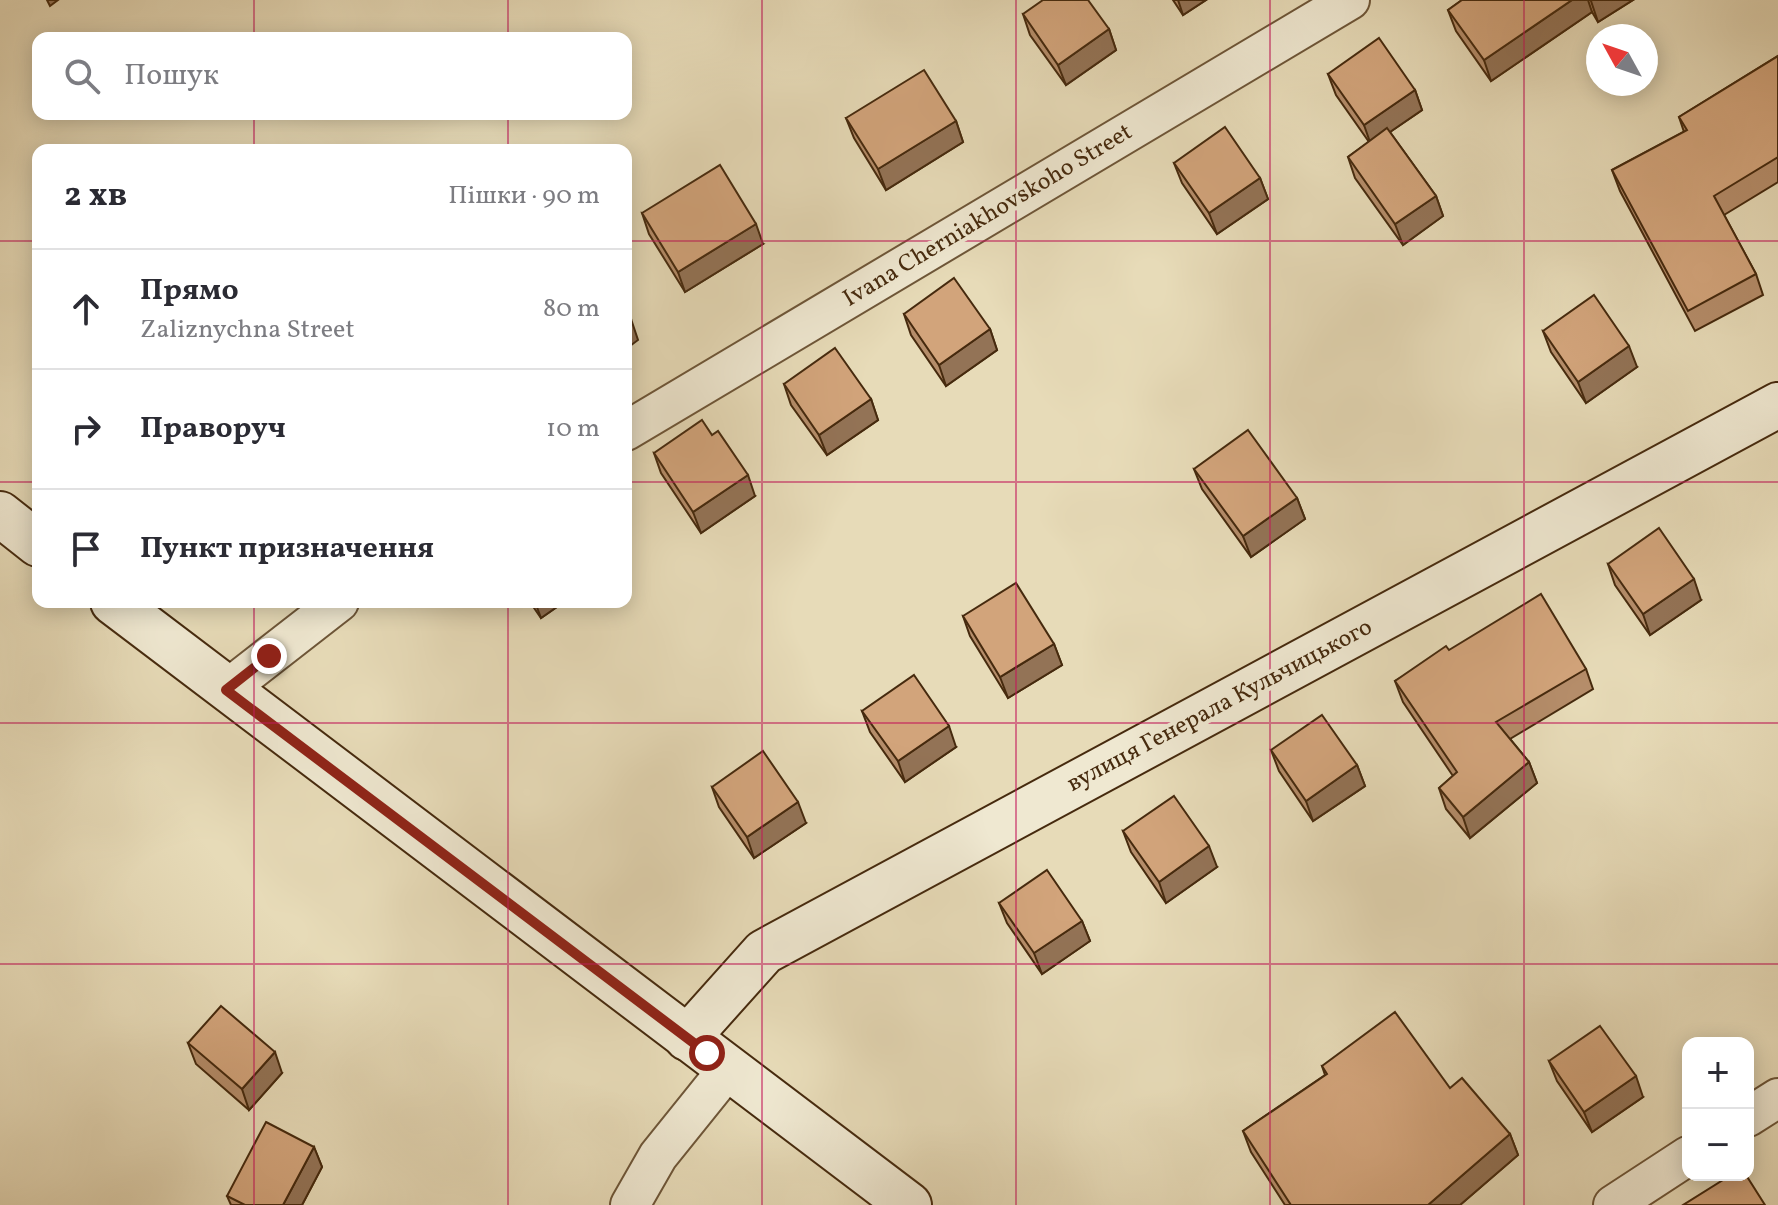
<!DOCTYPE html>
<html lang="uk">
<meta charset="utf-8">
<style>
body{margin:0;font-family:Vollkorn,serif;background:#f2f2f3;color:#2b2b33}
.controls{position:absolute;right:24px;bottom:24px;display:grid;overflow:hidden;border-radius:16px;box-shadow:0 4px 20px #0003}
.controls button{width:72px;height:72px;display:grid;place-items:center;padding:0;border:0;border-bottom:2px solid #e1e1e2;background:#fff;color:#2b2b33;font:40px sans-serif}
.compass{position:absolute;left:1586px;top:24px;width:72px;height:72px;border-radius:50%;background:#fff;box-shadow:0 4px 20px #0003;rotate:310deg}
.stop{position:absolute;width:24px;height:24px;margin:-18px;border:6px solid #8f2418;border-radius:50%;background:#fff}
.stop.end{background:#8f2418;border-color:#fff;box-shadow:0 2px 8px #0008}
.list{margin:0;padding:0;list-style:none}
h2{display:flex;justify-content:space-between;align-items:center;height:104px;margin:0;padding:0 32px;font-size:34px}
h2 small{font-size:26px;font-weight:400;color:#7c7c81}
.list li{display:grid;grid-template-columns:52px 1fr auto;gap:24px;align-items:center;box-sizing:border-box;height:120px;padding:0 32px;border-top:2px solid #e1e1e2}
.list b{display:block;font-size:30px;white-space:nowrap}
.list p{margin:0;font-size:26px;white-space:nowrap;color:#7c7c81}
.list em{font-size:26px;font-style:normal;color:#7c7c81}
.icon{flex:none;width:44px;height:44px;fill:none;stroke:currentColor;stroke-width:2;stroke-linecap:round;stroke-linejoin:round}
.map{position:relative;flex:none;width:1778px;height:1205px;overflow:hidden}
.search{position:absolute;background:#fff;box-shadow:0 4px 20px #0003;left:32px;top:32px;width:600px;height:88px;display:flex;align-items:center;gap:20px;box-sizing:border-box;padding:0 28px;border-radius:16px;color:#7c7c81;font-size:30px}
.panel{position:absolute;background:#fff;box-shadow:0 4px 20px #0003;left:32px;top:144px;width:600px;height:464px;border-radius:16px}
.map>svg:first-child{display:block}
.lines{fill:none;stroke-linecap:round;stroke-linejoin:round}
.street-casing{stroke:#6e5638;stroke-width:42}
.secondary-casing{stroke:#462a0e;stroke-width:48}
.street{stroke:#efe8d1;stroke-width:38}
.secondary{stroke:#efe8d1;stroke-width:44}
.wall{fill:#b58d6a;stroke:#462a0e;stroke-width:2}
.shaded-wall{fill:#937356;stroke:#462a0e;stroke-width:2}
.building{fill:#d2a47b;stroke:#462a0e;stroke-width:2}
.route{stroke:#8f2418;stroke-width:10}
.grid{fill:none;stroke:#c2185b;stroke-width:2;stroke-opacity:0.55}
.labels{text-anchor:middle;dominant-baseline:central;stroke-width:8;stroke-linejoin:round;paint-order:stroke}
.street-label{font-size:24px;fill:#462a0e;stroke:#efe8d1}
</style>
<div class="map">
<svg width="1778" height="1205" viewBox="0 0 1778 1205">
<rect width="100%" height="100%" fill="#e7dbb8"/>
<filter id="stains"><feTurbulence type="fractalNoise" baseFrequency=".0025" numOctaves="4"/><feColorMatrix values="0 0 0 0 .2 0 0 0 0 .09 0 0 0 0 .02 0 0 0 .5 -.17"/></filter>
<radialGradient id="worn" r=".72"><stop offset=".6" stop-color="#630" stop-opacity="0"/><stop offset="1" stop-color="#630" stop-opacity=".3"/></radialGradient>
<g class="lines">
<g class="street-casing">
<g id="street">
<polyline points="626,431 1350,0"/>
<polyline points="226,690 339,602"/>
<polyline points="1748,1117 1778,1098"/>
<polyline points="630,1205 658,1156 728,1069"/>
<polyline points="1613,1205 1688,1156"/>
</g>
</g>
<g class="secondary-casing">
<g id="secondary">
<polyline points="0,514 38,544"/>
<polyline points="113,602 909,1205"/>
<polyline points="687,1038 764,952 1778,405"/>
</g>
</g>
<use href="#street" class="street"/>
<use href="#secondary" class="secondary"/>
</g>
<g class="wall">
<polygon points="1173,0 1206,0 1183,15"/>
<polygon points="1462,0 1633,0 1598,22 1592,12 1491,81 1456,31 1448,10"/>
<polygon points="1023,14 1109,29 1116,50 1066,85 1030,35"/>
<polygon points="1778,56 1778,182 1724,215 1756,274 1763,295 1695,331 1620,191 1612,170 1684,132 1679,117"/>
<polygon points="1328,74 1415,90 1422,110 1390,132 1436,196 1443,216 1403,245 1355,178 1348,157 1369,142 1336,95"/>
<polygon points="846,118 956,121 963,142 886,190 854,138"/>
<polygon points="1174,163 1260,178 1268,199 1217,234 1182,183"/>
<polygon points="642,213 763,244 685,292 649,234"/>
<polygon points="904,314 990,329 997,350 946,386 911,335"/>
<polygon points="1543,331 1637,367 1586,403 1551,352"/>
<polygon points="784,384 871,399 878,420 827,455 791,405"/>
<polygon points="654,453 755,496 701,533 661,473"/>
<polygon points="1194,469 1297,498 1305,519 1251,557 1202,489"/>
<polygon points="1608,564 1701,600 1650,635 1615,585"/>
<polygon points="530,602 564,602 541,618"/>
<polygon points="963,616 1054,644 1062,665 1008,698 970,636"/>
<polygon points="1449,650 1586,669 1593,689 1510,739 1529,762 1537,783 1470,838 1446,809 1439,788 1453,776 1403,702 1395,681"/>
<polygon points="862,711 956,747 905,782 870,732"/>
<polygon points="1271,750 1357,765 1365,786 1313,821 1279,771"/>
<polygon points="712,787 806,823 754,858 719,807"/>
<polygon points="1123,831 1217,867 1166,903 1131,852"/>
<polygon points="999,903 1082,921 1090,941 1042,974 1007,923"/>
<polygon points="188,1043 282,1073 249,1110 196,1064"/>
<polygon points="1549,1061 1643,1097 1592,1132 1557,1081"/>
<polygon points="1322,1066 1450,1088 1510,1134 1518,1155 1460,1205 1285,1205 1251,1152 1243,1131 1325,1075"/>
<polygon points="314,1147 322,1167 302,1205 231,1205 227,1196"/>
</g>
<g class="shaded-wall">
<polygon points="47,0 58,0 50,6"/>
<polygon points="1178,0 1206,0 1183,15"/>
<polygon points="1572,0 1588,0 1592,12 1491,81 1484,60"/>
<polygon points="1592,0 1633,0 1598,22 1591,1"/>
<polygon points="1109,29 1116,50 1066,85 1058,65"/>
<polygon points="1415,90 1422,110 1371,145 1364,125"/>
<polygon points="956,121 963,142 886,190 878,169"/>
<polygon points="1260,178 1268,199 1217,234 1209,213"/>
<polygon points="1436,196 1443,216 1403,245 1395,224"/>
<polygon points="756,224 763,244 685,292 678,272"/>
<polygon points="631,319 638,340 626,349 626,323"/>
<polygon points="990,329 997,350 946,386 939,365"/>
<polygon points="1629,346 1637,367 1586,403 1578,382"/>
<polygon points="871,399 878,420 827,455 819,435"/>
<polygon points="748,475 755,496 701,533 693,512"/>
<polygon points="1297,498 1305,519 1251,557 1243,536"/>
<polygon points="1694,579 1701,600 1650,635 1643,614"/>
<polygon points="535,602 564,602 541,618"/>
<polygon points="1054,644 1062,665 1008,698 1000,677"/>
<polygon points="949,726 956,747 905,782 898,761"/>
<polygon points="1529,762 1537,783 1470,838 1463,817"/>
<polygon points="1357,765 1365,786 1313,821 1306,801"/>
<polygon points="798,802 806,823 754,858 747,837"/>
<polygon points="1209,846 1217,867 1166,903 1159,882"/>
<polygon points="1082,921 1090,941 1042,974 1034,953"/>
<polygon points="275,1052 282,1073 249,1110 242,1089"/>
<polygon points="1636,1076 1643,1097 1592,1132 1584,1112"/>
<polygon points="1510,1134 1518,1155 1460,1205 1428,1205"/>
<polygon points="314,1147 322,1167 302,1205 283,1205"/>
</g>
<g class="building">
<polygon points="1043,0 1088,0 1109,29 1058,65 1023,14"/>
<polygon points="1462,0 1572,0 1484,60 1448,10"/>
<polygon points="1379,38 1415,90 1364,125 1328,74"/>
<polygon points="1778,56 1778,157 1714,196 1756,274 1688,311 1612,170 1687,130 1679,117"/>
<polygon points="924,70 956,121 878,169 846,118"/>
<polygon points="1225,127 1260,178 1209,213 1174,163"/>
<polygon points="1387,128 1436,196 1395,224 1348,157"/>
<polygon points="720,165 756,224 678,272 642,213"/>
<polygon points="954,278 990,329 939,365 904,314"/>
<polygon points="1594,295 1629,346 1578,382 1543,331"/>
<polygon points="626,313 631,319 626,323"/>
<polygon points="835,348 871,399 819,435 784,384"/>
<polygon points="702,420 712,435 718,431 748,475 693,512 654,453"/>
<polygon points="1248,430 1297,498 1243,536 1194,469"/>
<polygon points="1659,528 1694,579 1643,614 1608,564"/>
<polygon points="1016,583 1054,644 1000,677 963,616"/>
<polygon points="1541,594 1586,669 1496,722 1529,762 1463,817 1439,788 1457,772 1395,681 1446,646 1449,650"/>
<polygon points="914,675 949,726 898,761 862,711"/>
<polygon points="1322,715 1357,765 1306,801 1271,750"/>
<polygon points="763,751 798,802 747,837 712,787"/>
<polygon points="1174,796 1209,846 1159,882 1123,831"/>
<polygon points="1047,870 1082,921 1034,953 999,903"/>
<polygon points="221,1006 275,1052 242,1089 188,1043"/>
<polygon points="1395,1012 1450,1088 1462,1078 1510,1134 1428,1205 1291,1205 1243,1131 1327,1074 1322,1066"/>
<polygon points="1600,1026 1636,1076 1584,1112 1549,1061"/>
<polygon points="266,1122 314,1147 283,1205 245,1205 227,1196"/>
<polygon points="1731,1175 1746,1175 1765,1205 1683,1205"/>
</g>
<g class="lines">
<polyline class="route" points="269,656 226,690 707,1053"/>
</g>
<path class="grid" d="M 254,0 L 254,38M 508,0 L 508,38M 762,0 L 762,1205M 1016,0 L 1016,1205M 1270,0 L 1270,1205M 1524,0 L 1524,1205M 254,114 L 254,150M 508,114 L 508,150M 0,241 L 38,241M 626,241 L 1778,241M 0,482 L 38,482M 626,482 L 1778,482M 254,602 L 254,1205M 508,602 L 508,1205M 0,723 L 1778,723M 0,964 L 1778,964"/>
<g class="labels">
<g class="street-label">
<text transform="translate(988 216) rotate(-31)">Ivana Cherniakhovskoho Street</text>
<text transform="translate(1220 706) rotate(-28)">вулиця Генерала Кульчицького</text>
</g>
</g>
<rect width="100%" height="100%" filter="url(#stains)"/>
<rect width="100%" height="100%" fill="url(#worn)"/>
</svg>
<div class="controls">
<button>+</button>
<button>−</button>
</div>
<svg class="compass" viewBox="-18 -18 36 36"><path d="M0-13l5 13h-10z" fill="#e53935"/><path d="M0 13l5-13h-10z" fill="#7c7c81"/></svg>
<div class="stop" style="left:707px;top:1053px"></div>
<div class="stop end" style="left:269px;top:656px"></div>
<div class="search"><svg class="icon" aria-label="search" viewBox="0 0 24 24"><circle cx="10" cy="10" r="6"/><path d="M15 15l6 6"/></svg>Пошук</div>
<section class="panel">
<h2>2 хв<small>Пішки · 90 m</small></h2>
<ul class="list">
<li><svg class="icon" aria-label="ahead" viewBox="0 0 24 24"><path d="M12 20V5M6 11l6-6 6 6"/></svg><div><b>Прямо</b><p>Zaliznychna Street</p></div><em>80 m</em></li>
<li><svg class="icon" aria-label="right" viewBox="0 0 24 24"><path d="M7 20v-9h11M14 6l5 5-5 5"/></svg><div><b>Праворуч</b></div><em>10 m</em></li>
<li><svg class="icon" aria-label="arrive" viewBox="0 0 24 24"><path d="M6 21V4h12l-3 4 3 4H6"/></svg><div><b>Пункт призначення</b></div></li>
</ul>
</section>
</div>
